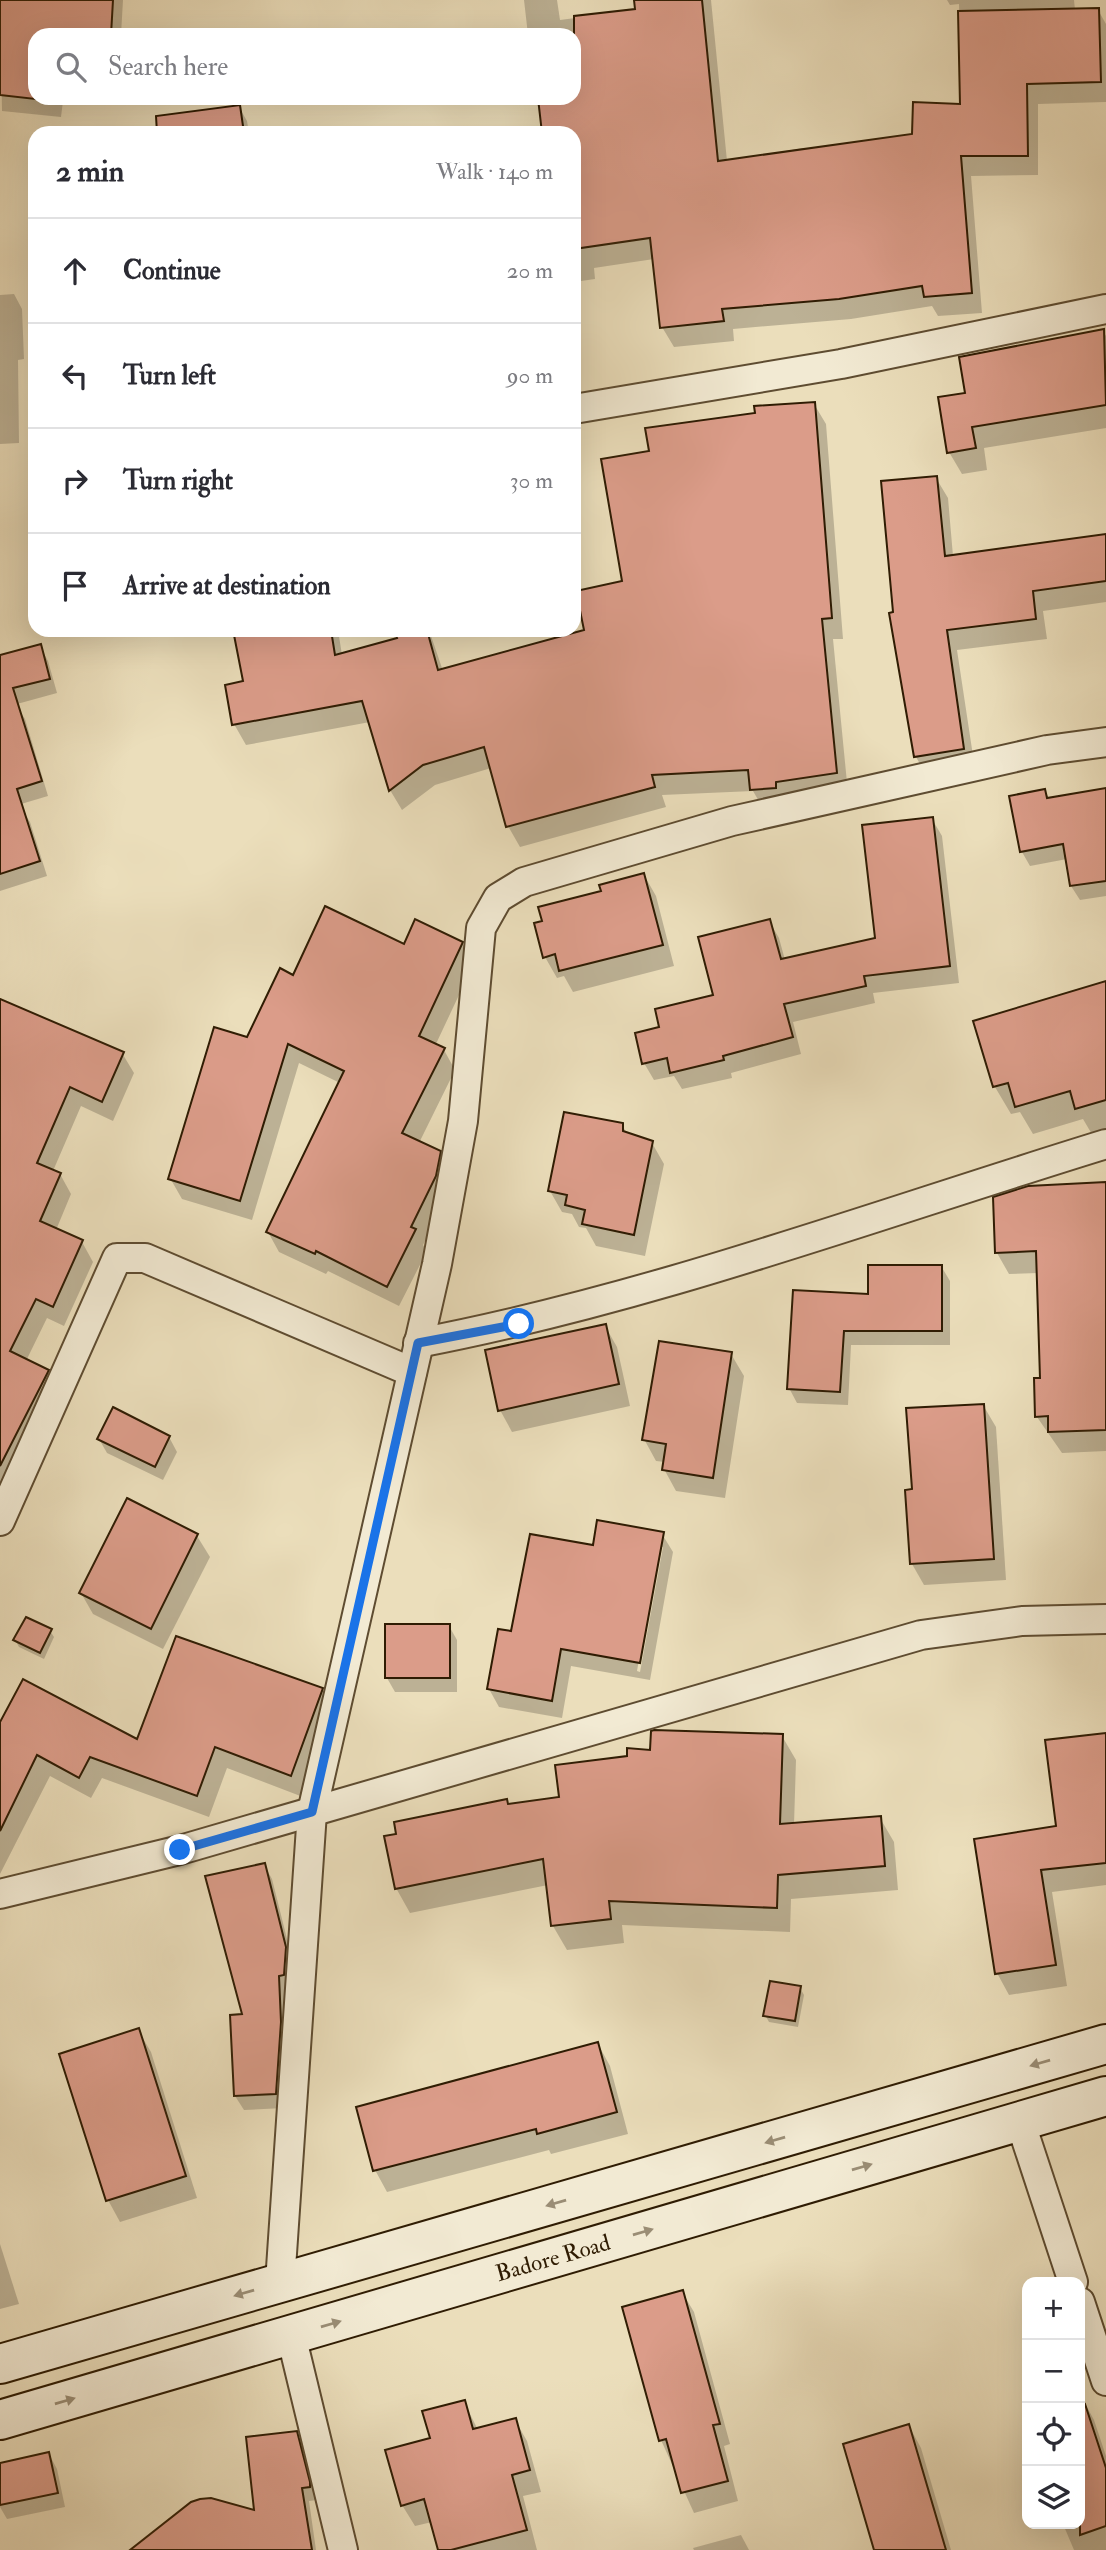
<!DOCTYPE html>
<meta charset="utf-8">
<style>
body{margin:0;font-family:"IM FELL Double Pica",serif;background:#f7f7f7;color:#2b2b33}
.controls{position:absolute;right:21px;bottom:21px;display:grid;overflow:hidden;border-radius:14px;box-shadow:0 7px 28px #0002}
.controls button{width:63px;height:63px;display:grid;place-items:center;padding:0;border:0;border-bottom:2px solid #e1e1e2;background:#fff;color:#2b2b33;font:35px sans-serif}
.stop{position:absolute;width:21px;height:21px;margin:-16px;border:5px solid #1a73e8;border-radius:50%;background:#fff}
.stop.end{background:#1a73e8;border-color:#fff;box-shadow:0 2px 7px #0008}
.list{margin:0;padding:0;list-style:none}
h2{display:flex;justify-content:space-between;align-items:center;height:91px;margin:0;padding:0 28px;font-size:30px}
h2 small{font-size:23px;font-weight:400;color:#7c7c81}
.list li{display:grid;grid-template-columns:46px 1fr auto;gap:21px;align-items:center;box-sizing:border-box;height:105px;padding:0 28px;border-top:2px solid #e1e1e2}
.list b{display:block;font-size:26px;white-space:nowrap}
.list em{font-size:23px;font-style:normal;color:#7c7c81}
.icon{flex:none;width:38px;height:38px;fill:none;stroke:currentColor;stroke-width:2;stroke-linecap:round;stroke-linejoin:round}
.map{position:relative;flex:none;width:1106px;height:2550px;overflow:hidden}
.search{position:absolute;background:#fff;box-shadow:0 7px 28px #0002;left:28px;top:28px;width:553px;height:77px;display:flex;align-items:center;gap:18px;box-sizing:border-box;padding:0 24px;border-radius:21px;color:#7c7c81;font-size:26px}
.panel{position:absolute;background:#fff;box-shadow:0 7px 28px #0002;left:28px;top:126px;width:553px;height:511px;border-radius:21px}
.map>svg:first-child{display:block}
.shadow{fill:#0003;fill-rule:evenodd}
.building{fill:#db9c89;stroke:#2f1c03;stroke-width:2}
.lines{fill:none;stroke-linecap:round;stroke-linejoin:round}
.minor-casing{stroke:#5e4c31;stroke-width:32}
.secondary-casing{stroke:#2f1c03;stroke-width:42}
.minor{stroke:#f2ead3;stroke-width:28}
.secondary{stroke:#f2ead3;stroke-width:38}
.oneway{fill:#9a8d75}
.route{stroke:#1a73e8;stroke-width:9}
.labels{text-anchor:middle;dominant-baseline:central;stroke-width:7;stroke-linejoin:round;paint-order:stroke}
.street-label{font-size:23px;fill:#2f1c03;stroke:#f2ead3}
</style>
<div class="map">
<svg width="1106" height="2550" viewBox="0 0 1106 2550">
<rect width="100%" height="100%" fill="#ebdebb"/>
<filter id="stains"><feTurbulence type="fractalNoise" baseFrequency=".00286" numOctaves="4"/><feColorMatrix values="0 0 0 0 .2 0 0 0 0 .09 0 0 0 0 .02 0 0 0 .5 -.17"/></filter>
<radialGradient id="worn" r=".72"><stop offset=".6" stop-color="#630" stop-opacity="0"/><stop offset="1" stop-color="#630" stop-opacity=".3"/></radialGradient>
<g class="shadow">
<polygon points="74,0 123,0 121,35 35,35 35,98 117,98 116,105 63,101 61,117 2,111 0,10"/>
<polygon points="524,0 557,0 560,20 637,10 636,0 711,0 727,161 803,148 806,153 913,135 962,106 959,4 950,5 947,0 1074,0 1075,10 1098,10 1106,24 1106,102 1038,104 1038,175 971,176 982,313 938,316 932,306 851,319 733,329 734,341 674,347 662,327 654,259 594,268 595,279 574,282 574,133 544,133 536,98 574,98 574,35 528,35"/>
<polygon points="239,107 247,121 249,133 164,133"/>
<polygon points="14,294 22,309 24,359 18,360 19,443 0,444 0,295"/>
<polygon points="1103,331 1106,336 1106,428 984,448 987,470 962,474 949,452 967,394"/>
<polygon points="814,404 826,424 843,639 833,639 848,793 764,810 753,791 662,795 666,807 520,847 508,826 491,768 435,785 402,810 390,790 370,722 246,745 234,724 257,630 338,630 342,655 399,639 396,630 429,630 443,671 586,631 624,583 651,452 757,415"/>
<polygon points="936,478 948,498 953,556 1106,536 1106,602 1043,611 1047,639 957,650 975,769 927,776 916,757 895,613"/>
<polygon points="40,646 48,661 57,693 17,704 9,689"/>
<polygon points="16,705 25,719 48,796 11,807 0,785 0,710"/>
<polygon points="1106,790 1106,896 1080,900 1071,886 1067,859 1030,866 1022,852 1045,791 1050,800"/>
<polygon points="21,808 30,822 47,876 0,891 0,815"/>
<polygon points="932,819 942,836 959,983 873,993 875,1003 793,1022 801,1054 731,1073 732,1078 682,1089 674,1076 654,1080 644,1063 661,1028 715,996 769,921 779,938 785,960 877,939"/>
<polygon points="644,875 656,896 674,966 573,992 564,976 557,978 545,957 603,892"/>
<polygon points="462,943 474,963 435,1046 444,1050 455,1070 419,1143 439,1153 451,1173 447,1197 423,1245 427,1251 399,1306 328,1271 326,1274 279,1252 268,1232 340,1083 299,1063 252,1220 182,1199 170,1178 248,1039 293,977 405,946"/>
<polygon points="1106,983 1106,1132 1093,1136 1083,1119 1033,1134 1020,1112 1011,1114 995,1087 976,1022"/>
<polygon points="0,1001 122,1053 134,1073 113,1121 81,1106 53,1171 60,1174 71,1194 56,1230 82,1242 93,1262 64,1326 47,1318 26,1361 48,1372 59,1392 0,1488"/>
<polygon points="622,1125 628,1135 652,1143 664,1164 645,1256 596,1246 586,1228 579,1227 572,1214 562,1212 550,1191"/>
<polygon points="1106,1184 1106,1451 1062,1453 1037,1417 1042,1379 1038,1273 1009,1274 997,1253"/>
<polygon points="941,1266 950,1281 950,1345 851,1345 848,1405 797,1403 789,1388 870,1296"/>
<polygon points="605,1326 617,1347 630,1406 512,1432 500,1410"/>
<polygon points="731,1354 744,1376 725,1498 676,1491 664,1469 665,1462 656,1461 644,1439"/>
<polygon points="983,1405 996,1427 1006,1580 924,1585 912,1564 914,1491"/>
<polygon points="169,1437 177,1452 163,1480 107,1453 99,1439"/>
<polygon points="127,1500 197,1536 210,1557 163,1649 93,1614 81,1593"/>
<path d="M 662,1534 L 673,1552 L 650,1680 L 571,1666 L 562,1718 L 499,1707 L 489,1689 L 513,1633 L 594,1547 ZM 659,1547 L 663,1547 L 640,1672 L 637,1671 Z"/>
<polygon points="449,1626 457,1640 457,1692 395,1692 387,1678"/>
<polygon points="50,1631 54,1637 44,1659 19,1647 15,1640"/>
<polygon points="322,1690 334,1711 303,1797 227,1768 209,1817 102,1778 91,1798 50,1776 0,1874 0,1726 138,1742"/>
<polygon points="1106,1735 1106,1885 1052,1892 1067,1986 1009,1995 997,1973 1057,1828"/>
<polygon points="782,1736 796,1760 794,1825 880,1818 894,1842 898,1890 791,1899 790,1932 622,1925 624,1943 567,1950 553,1926 548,1885 410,1913 396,1888 509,1806 561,1799 629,1758 652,1751"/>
<polygon points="264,1865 272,1879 293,1963 284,2108 244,2110 235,2096"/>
<polygon points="800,1988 804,1995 798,2027 769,2022 765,2015"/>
<polygon points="138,2030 151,2052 197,2198 120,2222 108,2200"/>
<polygon points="598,2044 610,2066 628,2134 551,2154 549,2150 387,2192 375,2170"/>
<polygon points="0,2244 19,2304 0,2309"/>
<polygon points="682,2292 694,2312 730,2444 724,2446 738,2501 694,2513 661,2440"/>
<polygon points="1082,2398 1094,2420 1106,2456 1106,2550 1074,2550 1063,2524 1080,2524"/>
<polygon points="464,2402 478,2430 515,2420 527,2441 541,2492 523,2496 537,2550 440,2550 432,2522 415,2526 402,2505 432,2439"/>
<polygon points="909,2426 921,2448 951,2550 876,2550"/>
<polygon points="296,2433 304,2447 317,2500 309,2501 316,2550 133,2550 256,2513"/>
<polygon points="49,2454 57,2469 65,2507 7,2519 0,2507 0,2465"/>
<polygon points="741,2535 749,2550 694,2550 693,2548"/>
</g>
<g class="building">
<polygon points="0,0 113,0 111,35 35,35 35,99 0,95"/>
<polygon points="634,0 702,0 718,161 912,134 913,102 960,104 958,11 1099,8 1101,82 1027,84 1028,156 961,156 972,293 924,297 922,286 839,299 722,309 724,321 660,328 650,238 574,249 574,133 542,133 538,98 574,98 574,16 635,9"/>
<polygon points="240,105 244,133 157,133 156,116"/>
<polygon points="1104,329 1106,405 972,427 976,448 947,453 938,397 965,393 959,357"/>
<polygon points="815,402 832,618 822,619 837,773 776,782 776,788 750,790 748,770 652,775 655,787 506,827 484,747 423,765 389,791 362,701 232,725 225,685 243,681 234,635 260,630 331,630 335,655 397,638 394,630 427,630 438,670 584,630 576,591 622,581 601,459 649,451 645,428 755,413 754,406"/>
<polygon points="937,476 945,556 1106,534 1106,581 1033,591 1036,619 947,630 964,749 914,757 889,613 893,612 881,481"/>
<polygon points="41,644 50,679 13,688 42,781 17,789 40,861 0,874 0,655"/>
<polygon points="1106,788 1106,881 1070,886 1063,844 1020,852 1009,796 1045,789 1047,798"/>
<polygon points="933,817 950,966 864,976 866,986 784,1004 793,1037 723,1056 724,1060 670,1073 667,1058 642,1064 635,1033 659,1027 655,1009 713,995 698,937 770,919 781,959 875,938 862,825"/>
<polygon points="644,873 663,945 559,971 555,954 543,958 534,923 542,921 538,907 601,891 599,885"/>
<polygon points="325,906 404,944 415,919 463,942 419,1036 445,1048 402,1133 441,1151 436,1176 411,1227 416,1229 387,1287 316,1251 315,1254 266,1232 344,1071 288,1044 240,1201 168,1179 214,1027 247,1037 280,968 293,975"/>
<polygon points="1106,981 1106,1100 1075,1109 1070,1091 1015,1107 1008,1083 993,1087 973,1021"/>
<polygon points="0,999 124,1052 102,1102 70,1087 37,1163 61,1173 40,1221 83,1240 53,1307 36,1299 10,1351 49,1370 0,1466"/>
<polygon points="564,1112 623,1123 623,1131 653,1141 634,1235 582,1224 585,1210 565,1205 567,1195 548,1191"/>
<polygon points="1106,1182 1106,1430 1048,1432 1048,1416 1035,1417 1034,1378 1040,1378 1036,1251 995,1253 993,1197 1028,1186"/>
<polygon points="868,1265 942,1265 942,1331 844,1331 840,1392 787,1389 793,1290 868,1294"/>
<polygon points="606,1324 619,1384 498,1411 485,1350"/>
<polygon points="659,1341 732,1352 713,1478 662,1470 666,1444 642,1440"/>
<polygon points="984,1404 994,1559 910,1564 905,1490 912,1489 906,1408"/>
<polygon points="113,1407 170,1436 155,1467 97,1439"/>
<polygon points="127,1498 198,1534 151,1629 79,1593"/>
<polygon points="597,1520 664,1532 640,1663 561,1649 552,1701 487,1689 498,1629 511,1631 530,1534 593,1545"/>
<polygon points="26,1617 52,1629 40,1653 13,1640"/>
<rect x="385" y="1624" width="65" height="54"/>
<polygon points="176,1636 323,1688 291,1776 215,1747 197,1796 90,1757 79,1778 37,1755 0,1831 0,1722 23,1679 137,1739"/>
<polygon points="654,1730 783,1734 780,1824 881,1816 885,1866 778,1875 777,1908 609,1901 611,1919 551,1926 543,1859 395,1889 384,1836 396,1834 394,1822 507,1799 508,1804 559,1797 555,1765 627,1756 627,1748 650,1750 651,1731"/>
<polygon points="1106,1733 1106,1863 1041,1870 1056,1965 995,1974 974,1839 1056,1826 1045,1740"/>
<polygon points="265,1863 286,1947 284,1975 279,1976 281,2022 276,2094 234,2096 230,2015 242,2014 205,1876"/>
<polygon points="770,1981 801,1986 795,2021 763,2016"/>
<polygon points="139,2028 186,2176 106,2201 59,2054"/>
<polygon points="598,2042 617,2112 537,2134 536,2129 373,2171 356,2107"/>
<polygon points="683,2290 720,2424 713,2425 728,2481 681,2493 666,2439 659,2441 622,2307"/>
<polygon points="465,2400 473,2429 516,2418 530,2470 512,2475 527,2530 451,2550 438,2550 424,2499 401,2506 385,2450 430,2438 422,2411"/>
<polygon points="1085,2404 1106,2468 1106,2526 1080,2535 1080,2405"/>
<polygon points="909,2424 946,2550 874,2550 843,2444"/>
<polygon points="297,2431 310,2482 310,2487 302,2488 312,2550 130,2550 191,2502 200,2499 211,2498 254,2510 246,2437"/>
<polygon points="49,2452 58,2493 0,2505 0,2463"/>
</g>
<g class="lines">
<g class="minor-casing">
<g id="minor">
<polyline points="574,409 841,364 1106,309"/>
<path d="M 418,1343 C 653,1298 878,1214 1106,1144"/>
<polyline points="0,1521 117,1258 145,1258 412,1372"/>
<polyline points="0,1894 180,1850 921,1635 1022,1621 1106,1619"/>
<polyline points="1020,2121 1073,2282"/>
<polyline points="280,2283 312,1812 437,1264 463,1121 481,928 498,898 524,882 732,821 1047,750 1106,742"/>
<polyline points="1080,2302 1106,2381"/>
<polyline points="291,2335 343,2550"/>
</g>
</g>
<g class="secondary-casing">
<g id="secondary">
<polyline points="0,2364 1106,2044"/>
<polyline points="0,2420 1106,2096"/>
</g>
</g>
<use href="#minor" class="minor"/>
<use href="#secondary" class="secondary"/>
</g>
<defs><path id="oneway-solid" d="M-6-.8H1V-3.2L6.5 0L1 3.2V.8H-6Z" transform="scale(1.75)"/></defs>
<g class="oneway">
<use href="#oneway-solid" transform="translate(1040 2063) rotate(164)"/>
<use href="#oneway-solid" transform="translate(775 2140) rotate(164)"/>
<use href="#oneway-solid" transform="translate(862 2167) rotate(-16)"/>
<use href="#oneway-solid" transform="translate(556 2203) rotate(164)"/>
<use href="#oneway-solid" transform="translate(643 2232) rotate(-16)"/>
<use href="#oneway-solid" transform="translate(244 2293) rotate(164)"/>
<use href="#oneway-solid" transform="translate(331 2324) rotate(-16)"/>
<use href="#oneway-solid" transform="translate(65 2401) rotate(-16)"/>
</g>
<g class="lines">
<polyline class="route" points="180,1850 312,1812 418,1343 519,1324"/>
</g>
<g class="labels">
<g class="street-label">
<text transform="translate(553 2258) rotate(-16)">Badore Road</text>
</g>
</g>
<rect width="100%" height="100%" filter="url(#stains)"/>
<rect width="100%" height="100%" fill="url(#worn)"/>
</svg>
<div class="controls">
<button>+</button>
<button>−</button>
<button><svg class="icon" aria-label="locate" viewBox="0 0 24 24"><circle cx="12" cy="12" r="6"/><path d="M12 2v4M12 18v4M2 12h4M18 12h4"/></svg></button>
<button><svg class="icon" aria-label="layers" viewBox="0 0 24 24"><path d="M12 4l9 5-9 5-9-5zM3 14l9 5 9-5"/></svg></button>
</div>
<div class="stop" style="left:519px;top:1324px"></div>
<div class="stop end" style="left:180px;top:1850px"></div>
<div class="search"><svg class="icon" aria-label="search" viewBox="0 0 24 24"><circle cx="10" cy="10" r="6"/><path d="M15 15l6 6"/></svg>Search here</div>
<section class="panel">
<h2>2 min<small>Walk · 140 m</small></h2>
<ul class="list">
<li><svg class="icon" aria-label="ahead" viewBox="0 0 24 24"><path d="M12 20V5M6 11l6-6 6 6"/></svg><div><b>Continue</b></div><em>20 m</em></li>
<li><svg class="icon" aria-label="left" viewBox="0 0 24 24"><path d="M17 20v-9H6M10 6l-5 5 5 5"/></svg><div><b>Turn left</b></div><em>90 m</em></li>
<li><svg class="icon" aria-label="right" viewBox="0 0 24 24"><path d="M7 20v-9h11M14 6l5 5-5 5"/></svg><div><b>Turn right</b></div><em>30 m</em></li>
<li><svg class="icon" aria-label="arrive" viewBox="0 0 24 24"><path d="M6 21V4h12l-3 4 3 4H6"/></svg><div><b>Arrive at destination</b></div></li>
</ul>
</section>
</div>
